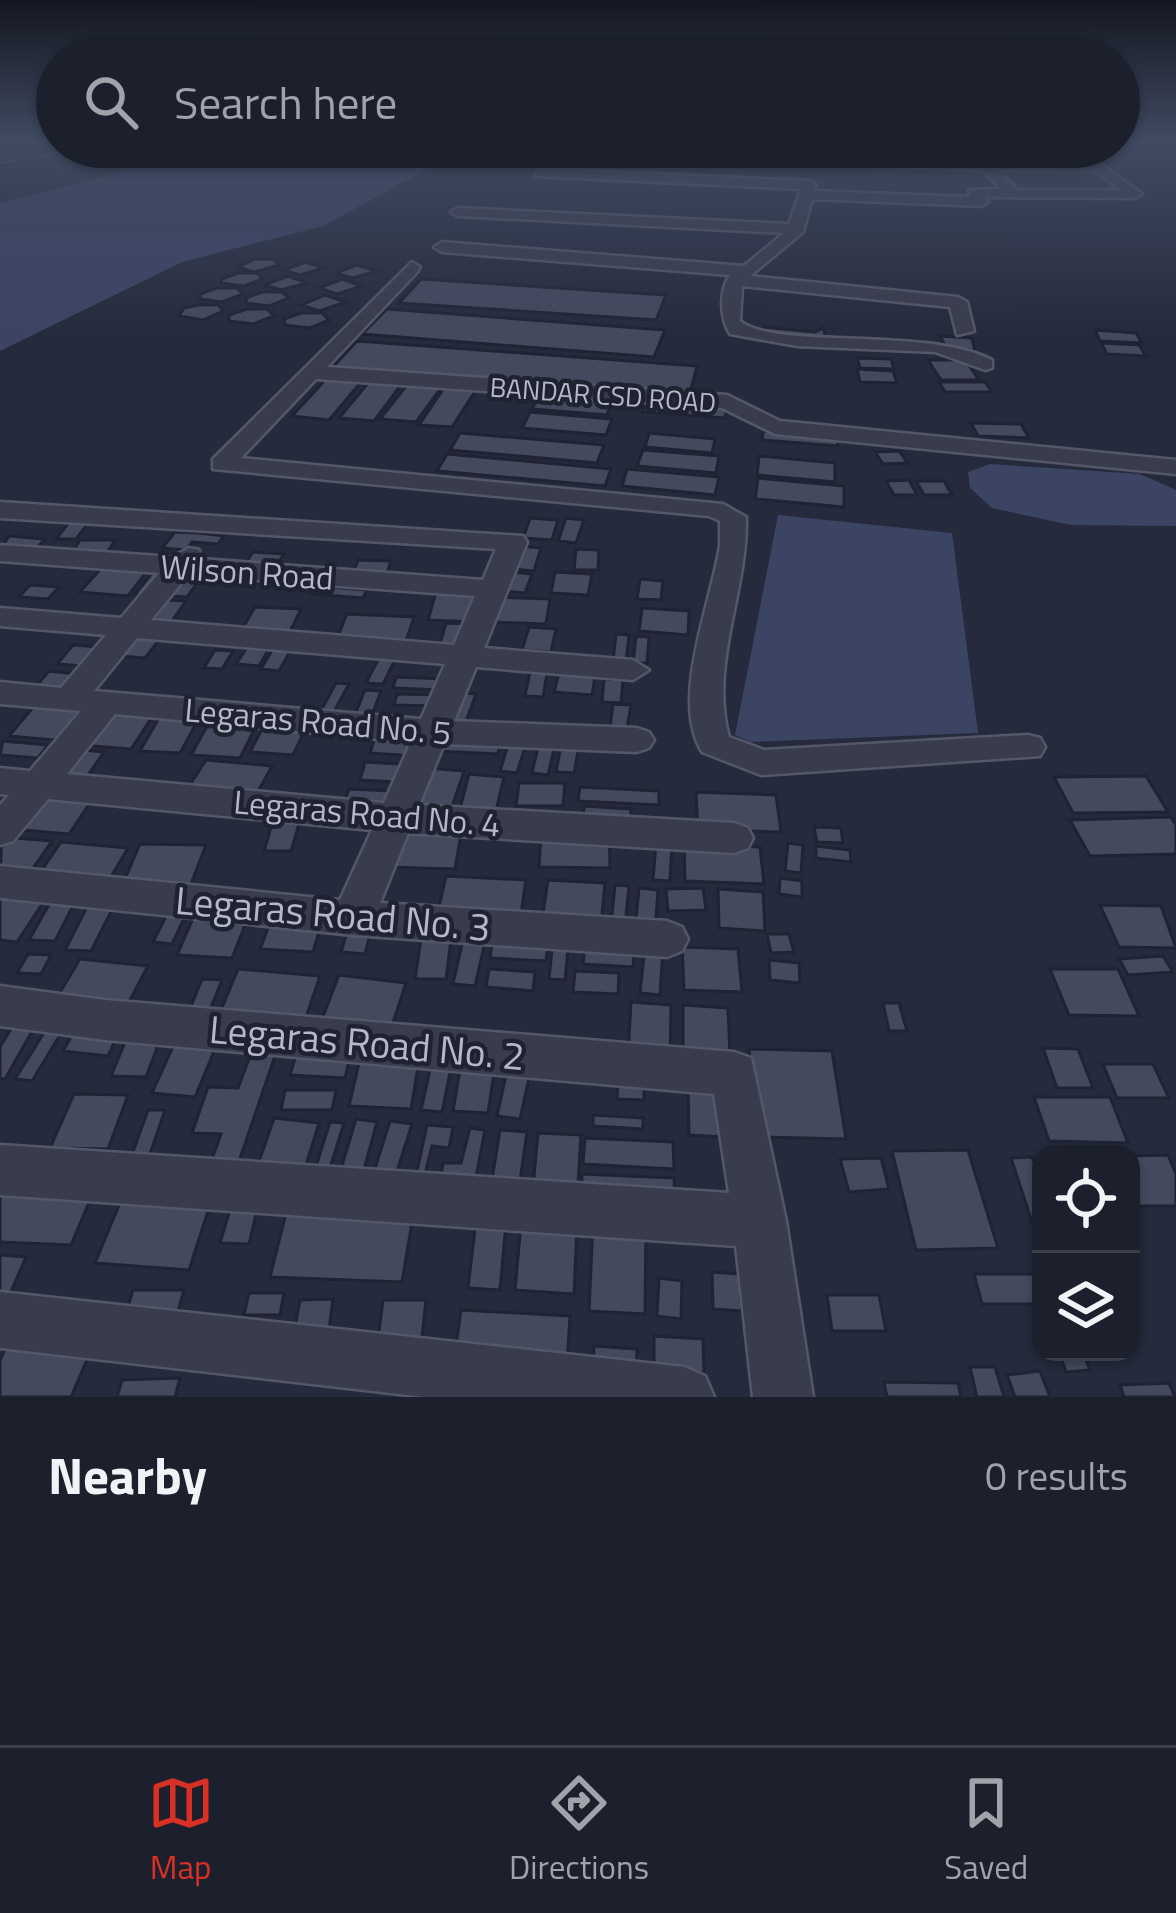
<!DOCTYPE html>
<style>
body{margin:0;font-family:"Titillium Web",sans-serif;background:#252835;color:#f1f3f6}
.controls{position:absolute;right:36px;bottom:36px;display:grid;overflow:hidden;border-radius:24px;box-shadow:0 3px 9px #0004}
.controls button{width:108px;height:108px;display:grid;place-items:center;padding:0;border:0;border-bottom:3px solid #3a3e49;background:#1c202d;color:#f1f3f6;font:60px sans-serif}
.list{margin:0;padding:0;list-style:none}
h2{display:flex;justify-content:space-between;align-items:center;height:156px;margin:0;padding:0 48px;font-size:51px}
h2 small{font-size:39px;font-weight:400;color:#a0a3aa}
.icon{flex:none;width:66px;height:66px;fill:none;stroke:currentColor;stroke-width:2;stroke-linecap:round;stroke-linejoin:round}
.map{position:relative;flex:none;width:1176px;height:1397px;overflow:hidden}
.search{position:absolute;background:#1c202d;box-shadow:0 3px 9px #0004;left:36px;right:36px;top:36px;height:132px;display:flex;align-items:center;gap:30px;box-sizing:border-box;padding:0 42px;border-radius:66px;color:#a0a3aa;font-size:45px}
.sheet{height:348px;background:#1c202d}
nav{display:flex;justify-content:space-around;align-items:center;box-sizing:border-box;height:168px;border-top:3px solid #3a3e49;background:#1c202d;font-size:33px;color:#a0a3aa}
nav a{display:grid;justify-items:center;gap:6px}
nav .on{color:#d93025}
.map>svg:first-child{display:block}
.water{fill:#3c4464}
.building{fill:#44495d;stroke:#202333;stroke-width:3}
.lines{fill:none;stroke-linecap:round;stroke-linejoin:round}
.minor-casing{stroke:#545767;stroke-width:5}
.minor{fill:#393c4c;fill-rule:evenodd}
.labels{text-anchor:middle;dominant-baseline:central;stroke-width:9;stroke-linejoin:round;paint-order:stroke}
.far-street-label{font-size:27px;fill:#b4b8c7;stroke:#1e2231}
.street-label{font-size:33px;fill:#b4b8c7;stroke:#1e2231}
.near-street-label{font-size:39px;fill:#b4b8c7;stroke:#1e2231}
</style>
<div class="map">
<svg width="1176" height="1397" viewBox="0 0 1176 1397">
<rect width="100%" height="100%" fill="#252a3c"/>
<g class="water">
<polygon points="217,147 535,147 428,169 323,226 182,262 0,351 0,203"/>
<polygon points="990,464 1140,474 1176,490 1176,526 1071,525 992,508 970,488 968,472"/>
<polygon points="778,515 952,533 978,733 750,742 735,735"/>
</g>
<g class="building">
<polygon points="77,147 90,150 0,166 0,160"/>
<polygon points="255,259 273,259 279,265 254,272 238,267"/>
<polygon points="306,262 324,268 300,275 283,270"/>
<polygon points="357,265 377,271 353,278 335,273"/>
<polygon points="238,273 257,273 263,279 244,286 221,283 222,279"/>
<polygon points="288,276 307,283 281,290 264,285"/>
<polygon points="342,279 362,286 337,294 319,288"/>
<polygon points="421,279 666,295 656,320 399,303"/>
<polygon points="217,288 237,288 243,294 222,302 200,299 200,294"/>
<polygon points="262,292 282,292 289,298 269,306 246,303 246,298"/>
<polygon points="325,295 346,302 319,311 301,305"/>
<polygon points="198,305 218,305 224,311 203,320 179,316 184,308"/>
<polygon points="247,309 267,309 274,316 253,324 229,321 229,315"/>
<polygon points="387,309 665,330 654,357 362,334"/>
<polygon points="301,313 322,313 329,320 310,328 285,325 284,319"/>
<polygon points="763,327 815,332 823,328 828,344 760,333"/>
<polygon points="1095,330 1136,333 1142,343 1100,341"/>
<polygon points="940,336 972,338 975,351 946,347"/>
<polygon points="357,341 697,366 689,397 331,369"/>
<polygon points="1101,343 1139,345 1146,356 1107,354"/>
<polygon points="857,358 891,359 894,369 860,368"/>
<polygon points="928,360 965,360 979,380 941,380"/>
<polygon points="857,369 893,371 897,383 860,382"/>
<polygon points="327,378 362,381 329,420 292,416"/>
<polygon points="369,382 401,385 374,421 339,418"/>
<polygon points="939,382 985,382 992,392 945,392"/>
<polygon points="407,385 441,388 416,422 380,419"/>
<polygon points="444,388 476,390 452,427 419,425"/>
<polygon points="539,395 612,401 607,415 532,409"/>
<polygon points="646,403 727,409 725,418 643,412"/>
<polygon points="530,412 612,419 606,435 522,428"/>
<polygon points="971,423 1021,424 1029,438 978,436"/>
<polygon points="763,431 838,437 838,446 762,440"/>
<polygon points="460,433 604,445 597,463 450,450"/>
<polygon points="649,433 715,439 712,453 645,447"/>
<polygon points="643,450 719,456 716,473 637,466"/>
<polygon points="899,451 908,463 883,464 875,452"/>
<polygon points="447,454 611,469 605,486 437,471"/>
<polygon points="759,456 835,463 835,482 757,475"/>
<polygon points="627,469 719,477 715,495 622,486"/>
<polygon points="758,478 844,486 844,507 755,499"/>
<polygon points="909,480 917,495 894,495 886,481"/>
<polygon points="916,481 944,481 952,495 924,495"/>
<polygon points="530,518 558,520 552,540 523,538"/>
<polygon points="566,518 584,520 576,543 558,541"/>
<polygon points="70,521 90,521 76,539 56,539"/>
<polygon points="175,532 199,533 224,536 218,544 192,542 186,550 162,548"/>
<polygon points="9,536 45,539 32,553 0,550"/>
<polygon points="80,540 115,540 105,556 70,556"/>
<polygon points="520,546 541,548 534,571 513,569"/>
<polygon points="576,549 599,550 598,570 574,570"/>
<polygon points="253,552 284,554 271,573 240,571"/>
<polygon points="358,560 391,561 385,579 351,578"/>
<polygon points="104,565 149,569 128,596 80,592"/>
<polygon points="153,572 203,575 187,597 135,594"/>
<polygon points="510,572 532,574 525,593 502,591"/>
<polygon points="555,572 592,574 588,595 551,593"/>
<polygon points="640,579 663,581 661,600 637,599"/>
<polygon points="30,585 59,587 48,599 19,597"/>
<polygon points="317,586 367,590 363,598 312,594"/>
<polygon points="436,592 482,593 475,622 428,620"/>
<polygon points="497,597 550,599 546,624 491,622"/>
<polygon points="167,600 186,601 169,625 150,624"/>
<polygon points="255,607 301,609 287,638 238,636"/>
<polygon points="642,608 689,611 688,635 639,631"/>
<polygon points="347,614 414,617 404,647 335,643"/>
<polygon points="446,623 468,624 462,648 439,647"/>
<polygon points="529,627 556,629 551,652 522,650"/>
<polygon points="616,634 629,635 626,662 613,661"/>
<polygon points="636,636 649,637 647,663 633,663"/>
<polygon points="133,638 159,640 145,658 119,656"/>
<polygon points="73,645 99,647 84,666 57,664"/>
<polygon points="248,646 270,647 259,666 236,664"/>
<polygon points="274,647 292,648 279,671 261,669"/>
<polygon points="215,650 233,651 222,669 204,668"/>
<polygon points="380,656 396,658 383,684 366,683"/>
<polygon points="531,667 548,668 543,697 525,696"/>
<polygon points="560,669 596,671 592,695 554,692"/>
<polygon points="49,671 76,674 60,694 32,691"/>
<polygon points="396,677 446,679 443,690 393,688"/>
<polygon points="604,679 623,680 621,703 602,702"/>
<polygon points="336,683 349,684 331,717 318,716"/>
<polygon points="365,690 381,691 371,718 354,717"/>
<polygon points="456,692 476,694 464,727 444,725"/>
<polygon points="397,694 442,695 439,706 394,705"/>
<polygon points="613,704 631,705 627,728 610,727"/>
<polygon points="35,705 88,710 65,741 9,736"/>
<polygon points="106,711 154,714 131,749 81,745"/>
<polygon points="159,718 198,720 180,753 140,751"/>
<polygon points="211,719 258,722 240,758 191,755"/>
<polygon points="263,727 305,730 293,755 250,752"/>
<polygon points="376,734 421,736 415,756 370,753"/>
<polygon points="438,740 500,743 498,754 436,751"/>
<polygon points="3,741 48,745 38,758 0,755"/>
<polygon points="509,742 526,744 517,773 500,771"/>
<polygon points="539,743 555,745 548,775 532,773"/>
<polygon points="561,745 579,746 574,773 556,772"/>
<polygon points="73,749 104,752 86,778 53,775"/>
<polygon points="206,760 272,766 254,799 186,791"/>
<polygon points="365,762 401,764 396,782 360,780"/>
<polygon points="428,768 464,771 448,819 411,815"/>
<polygon points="469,774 504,777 495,815 459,812"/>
<polygon points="1146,776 1168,812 1073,813 1054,777"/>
<polygon points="519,783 565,783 563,806 516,806"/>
<polygon points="580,787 659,791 659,805 578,801"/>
<polygon points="349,789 394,791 388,810 342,808"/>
<polygon points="696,792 776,795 781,832 698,830"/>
<polygon points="34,796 92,800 69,834 11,829"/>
<polygon points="584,806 631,809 630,824 583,821"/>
<polygon points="275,814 302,814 291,851 264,851"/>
<polygon points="1171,817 1176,825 1176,854 1090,856 1070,820"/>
<polygon points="396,827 462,828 455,869 386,867"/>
<polygon points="814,827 841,828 843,843 817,842"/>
<polygon points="541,831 609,832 610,868 539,867"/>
<polygon points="2,837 52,841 26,878 0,876"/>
<polygon points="61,842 128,848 105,887 35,880"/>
<polygon points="656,843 672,844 670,881 653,880"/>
<polygon points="788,843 803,845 801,873 785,871"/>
<polygon points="140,844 206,845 189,889 121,888"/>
<polygon points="684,844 760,847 764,884 685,881"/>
<polygon points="816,846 850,850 851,862 816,858"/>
<polygon points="446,876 526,880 520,921 437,916"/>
<polygon points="780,878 802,881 802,897 779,894"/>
<polygon points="548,880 605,883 601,924 542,920"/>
<polygon points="615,885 629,886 625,926 611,925"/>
<polygon points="639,888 658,890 655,930 635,928"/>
<polygon points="703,888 706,910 668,911 666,889"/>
<polygon points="718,889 763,892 765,931 719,928"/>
<polygon points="0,890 48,895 17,942 0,940"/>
<polygon points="51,901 75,902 55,941 29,940"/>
<polygon points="88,905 114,906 91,951 65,950"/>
<polygon points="1100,905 1161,906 1176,948 1119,947"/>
<polygon points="171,906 189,908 172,944 153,942"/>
<polygon points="198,907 251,910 232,958 177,955"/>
<polygon points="270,923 321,925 313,952 260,949"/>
<polygon points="348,929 371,930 365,954 341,952"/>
<polygon points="422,932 452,932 446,979 415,979"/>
<polygon points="767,934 789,934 794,952 771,953"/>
<polygon points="493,936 549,938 546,961 490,958"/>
<polygon points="553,939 569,940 565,980 549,979"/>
<polygon points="463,940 485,942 475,986 453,984"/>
<polygon points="585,943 635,946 633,967 583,964"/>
<polygon points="645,946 663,948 660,995 640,993"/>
<polygon points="682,947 738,949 742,992 684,990"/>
<polygon points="28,954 51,955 41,974 17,973"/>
<polygon points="1163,956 1173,972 1128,975 1119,959"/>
<polygon points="80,959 148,966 121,1017 50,1009"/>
<polygon points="769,960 799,963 800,983 770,980"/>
<polygon points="238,969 320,976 302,1029 216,1022"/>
<polygon points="489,969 535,972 533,991 486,987"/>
<polygon points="1050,969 1118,969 1139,1016 1069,1015"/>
<polygon points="575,971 619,973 618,994 573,992"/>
<polygon points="339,975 406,983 387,1041 317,1032"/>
<polygon points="202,979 222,980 205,1022 185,1021"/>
<polygon points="631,1002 671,1005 670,1060 628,1057"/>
<polygon points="883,1003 899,1003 907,1031 889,1031"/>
<polygon points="683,1005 728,1008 730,1055 683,1052"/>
<polygon points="14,1024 35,1026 5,1079 0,1079 0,1047"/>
<polygon points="47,1028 63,1030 32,1081 15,1079"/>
<polygon points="72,1035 116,1039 108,1056 63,1051"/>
<polygon points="126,1040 160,1040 146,1077 111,1076"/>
<polygon points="176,1040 217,1044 195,1097 152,1093"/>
<polygon points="1043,1048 1078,1049 1093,1088 1057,1088"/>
<polygon points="749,1049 832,1051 846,1139 758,1137"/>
<polygon points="252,1051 276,1053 235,1173 208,1170 221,1134 192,1133 208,1087 238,1088"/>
<polygon points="296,1055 350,1057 345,1078 290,1075"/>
<polygon points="360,1059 419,1061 411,1109 349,1106"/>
<polygon points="432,1061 452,1063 442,1112 421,1110"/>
<polygon points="461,1064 495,1066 488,1113 453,1111"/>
<polygon points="1103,1064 1153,1064 1169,1098 1117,1098"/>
<polygon points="508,1066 531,1069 520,1119 497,1116"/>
<polygon points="618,1077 644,1078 644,1100 617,1099"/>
<polygon points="688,1086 721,1088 724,1137 689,1135"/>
<polygon points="285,1090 336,1090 332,1110 281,1110"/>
<polygon points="74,1094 128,1095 108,1149 50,1148"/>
<polygon points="1034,1097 1110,1097 1128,1143 1049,1141"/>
<polygon points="148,1110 165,1110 148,1160 130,1160"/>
<polygon points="593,1115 643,1118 643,1129 593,1126"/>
<polygon points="274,1118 319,1123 301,1181 254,1176"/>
<polygon points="356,1119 377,1122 360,1184 337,1182"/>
<polygon points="390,1121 412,1124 392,1187 370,1184"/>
<polygon points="330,1122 344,1123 324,1187 310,1185"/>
<polygon points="427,1125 453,1127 449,1148 432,1146 424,1178 416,1176"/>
<polygon points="470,1128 485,1130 473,1192 439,1190 443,1163 461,1163"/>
<polygon points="500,1130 527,1132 518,1195 490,1192"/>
<polygon points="538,1133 581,1135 577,1201 532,1198"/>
<polygon points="585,1138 673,1142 674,1169 583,1164"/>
<polygon points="968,1150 998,1248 916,1250 892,1151"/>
<polygon points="1168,1155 1176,1174 1176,1206 1131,1206 1131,1156"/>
<polygon points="1032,1157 1041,1183 1041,1225 1033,1225 1011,1158"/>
<polygon points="881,1158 889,1189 849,1192 840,1159"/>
<polygon points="582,1174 674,1178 675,1204 581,1198"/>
<polygon points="0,1176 98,1181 71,1245 0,1242"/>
<polygon points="122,1198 210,1205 189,1270 95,1263"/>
<polygon points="288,1205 414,1210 402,1282 270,1277"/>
<polygon points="230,1209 257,1210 249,1244 220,1243"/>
<polygon points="476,1221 506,1223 500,1290 468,1288"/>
<polygon points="521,1224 577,1227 574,1294 515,1290"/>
<polygon points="593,1224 646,1227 645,1314 589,1311"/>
<polygon points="0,1255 26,1257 0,1317"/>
<polygon points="712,1272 739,1274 742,1311 713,1309"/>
<polygon points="974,1274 1041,1274 1041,1304 982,1304"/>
<polygon points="659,1278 682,1281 681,1319 657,1316"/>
<polygon points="133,1290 184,1290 164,1362 111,1362"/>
<polygon points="249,1293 284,1293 280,1315 244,1315"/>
<polygon points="827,1295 879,1295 886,1331 832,1331"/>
<polygon points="333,1299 328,1337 293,1338 300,1300"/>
<polygon points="383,1300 426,1300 416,1393 371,1393"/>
<polygon points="461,1310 570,1316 565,1397 449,1397"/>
<polygon points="654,1336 703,1339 704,1373 654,1370"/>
<polygon points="7,1345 89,1355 71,1397 0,1397 0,1360"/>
<polygon points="594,1346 637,1349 636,1397 592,1397"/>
<polygon points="1059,1352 1083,1352 1090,1370 1066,1372"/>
<polygon points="970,1367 995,1367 1004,1397 977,1397"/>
<polygon points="1040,1371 1050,1397 1015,1397 1007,1375"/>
<polygon points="180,1378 175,1397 117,1397 122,1380"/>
<polygon points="884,1382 958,1383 961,1397 887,1397"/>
<polygon points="1169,1383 1175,1397 1124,1397 1120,1385"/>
</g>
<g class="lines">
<g class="minor-casing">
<g id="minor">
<polygon points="606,147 702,147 837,156 831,160"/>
<path d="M 963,147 L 976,147 L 989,162 L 1099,163 L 1142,194 L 1135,198 L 985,197 L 988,202 L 981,206 L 812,199 L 803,232 L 750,276 L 958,297 L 967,302 L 974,331 L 957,335 L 950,307 L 742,286 L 740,321 C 775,350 926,326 992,360 L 992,368 L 985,370 L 935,352 L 797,346 L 730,334 C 720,318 719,290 730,275 L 442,252 L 434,247 L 442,242 L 744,266 L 784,233 L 458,216 L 451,212 L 458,208 L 789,224 L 801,189 L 535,176 L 540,169 L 809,181 L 816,185 L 814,191 L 970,197 L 969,190 L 1001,189 L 982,170 L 829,164 L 835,160 L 975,162 ZM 997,170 L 1096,171 L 1121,190 L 1018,190 Z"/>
<path d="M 412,262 L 420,267 L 418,271 L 327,367 L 727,395 L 780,421 L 1176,460 L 1176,474 L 775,434 L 722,408 L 316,379 L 241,458 L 723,504 L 746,517 C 748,590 709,665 729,737 L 764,750 L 1028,735 L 1040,738 L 1045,747 L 1040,756 L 761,775 L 702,752 C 670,700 711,603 720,546 L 720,521 L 709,516 L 213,469 L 213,459 Z"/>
<path d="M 0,502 L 523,536 L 527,542 L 484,648 L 633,660 L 649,670 L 633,680 L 476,667 L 454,721 L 637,728 L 649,732 L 654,740 L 649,748 L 637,752 L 444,744 L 419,805 L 734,823 L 748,828 L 753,838 L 748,848 L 734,853 L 408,833 L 380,903 L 667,921 L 682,927 L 688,939 L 682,951 L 667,957 L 353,935 L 0,898 L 0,866 L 340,900 L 372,830 L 48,799 L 13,841 L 0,845 L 0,805 L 9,795 L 0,794 L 0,768 L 30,771 L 81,711 L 0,704 L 0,682 L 61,688 L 106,635 L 0,626 L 0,608 L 121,618 L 159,573 L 0,561 L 0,545 L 173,557 L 189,548 L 199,550 L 201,559 L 483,580 L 496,549 L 0,518 ZM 188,575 L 475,596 L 454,645 L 151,620 ZM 137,638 L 445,664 L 421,719 L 94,691 ZM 115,714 L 411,742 L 384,803 L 67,774 Z"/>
<polygon points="0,986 105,1000 734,1052 751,1058 786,1221 813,1397 753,1397 736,1246 0,1195 0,1145 729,1193 714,1094 105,1040 0,1026"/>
<polygon points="0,1292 684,1367 705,1376 714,1397 425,1397 0,1348"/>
</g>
</g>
<use href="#minor" class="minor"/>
</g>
<linearGradient id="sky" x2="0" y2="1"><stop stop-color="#141721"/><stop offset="0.42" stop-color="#404a61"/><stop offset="1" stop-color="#404a61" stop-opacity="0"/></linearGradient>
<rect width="1176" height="337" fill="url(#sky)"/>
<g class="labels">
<g class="far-street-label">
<text transform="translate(603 394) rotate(4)">BANDAR CSD ROAD</text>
</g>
<g class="street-label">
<text transform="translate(247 572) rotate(4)">Wilson Road</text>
<text transform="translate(318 721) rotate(5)">Legaras Road No. 5</text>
<text transform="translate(367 813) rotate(5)">Legaras Road No. 4</text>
</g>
<g class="near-street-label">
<text transform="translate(333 913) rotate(5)">Legaras Road No. 3</text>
<text transform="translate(367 1042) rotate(5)">Legaras Road No. 2</text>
</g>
</g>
</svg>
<div class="controls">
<button><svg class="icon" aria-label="locate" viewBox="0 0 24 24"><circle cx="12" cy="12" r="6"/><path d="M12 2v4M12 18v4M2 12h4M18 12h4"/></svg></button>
<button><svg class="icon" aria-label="layers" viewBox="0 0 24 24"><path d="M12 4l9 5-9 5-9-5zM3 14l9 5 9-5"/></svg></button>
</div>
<div class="search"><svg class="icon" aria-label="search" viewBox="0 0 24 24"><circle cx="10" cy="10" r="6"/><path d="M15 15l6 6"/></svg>Search here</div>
</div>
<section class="sheet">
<h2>Nearby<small>0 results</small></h2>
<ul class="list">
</ul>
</section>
<nav>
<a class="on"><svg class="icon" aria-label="map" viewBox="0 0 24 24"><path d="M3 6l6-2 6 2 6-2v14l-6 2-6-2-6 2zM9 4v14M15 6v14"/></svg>Map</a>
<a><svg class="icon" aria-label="directions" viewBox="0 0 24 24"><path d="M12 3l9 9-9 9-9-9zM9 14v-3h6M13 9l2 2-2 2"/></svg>Directions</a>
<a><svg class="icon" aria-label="saved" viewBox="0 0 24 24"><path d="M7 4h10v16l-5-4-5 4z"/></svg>Saved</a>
</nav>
